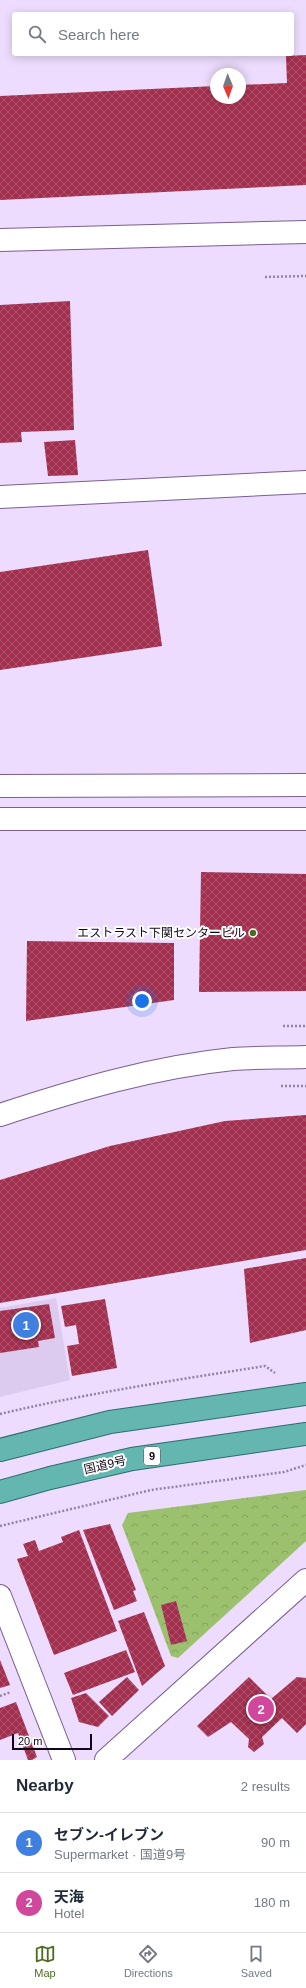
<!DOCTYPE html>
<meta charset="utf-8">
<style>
body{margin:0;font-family:Arial,"Noto Sans JP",sans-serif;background:#f6f6f7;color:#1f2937}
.compass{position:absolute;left:210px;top:68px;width:36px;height:36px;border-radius:50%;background:#fff;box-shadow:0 2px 10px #0003;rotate:178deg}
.scale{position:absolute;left:12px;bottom:10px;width:80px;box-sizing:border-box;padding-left:4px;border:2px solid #110719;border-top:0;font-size:11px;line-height:14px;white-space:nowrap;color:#110719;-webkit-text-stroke:3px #fff;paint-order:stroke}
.you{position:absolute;left:142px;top:1001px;width:14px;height:14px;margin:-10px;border:3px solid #fff;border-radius:50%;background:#1a73e8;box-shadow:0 0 0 6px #1a73e833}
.badge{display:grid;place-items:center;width:26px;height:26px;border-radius:50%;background:#4e6c21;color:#fff;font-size:13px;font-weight:700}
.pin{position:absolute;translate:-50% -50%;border:2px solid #fff;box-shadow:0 1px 4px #0006}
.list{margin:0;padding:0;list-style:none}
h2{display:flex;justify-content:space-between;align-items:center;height:52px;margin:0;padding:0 16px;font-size:17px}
h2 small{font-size:13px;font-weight:400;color:#747a83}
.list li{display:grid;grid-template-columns:26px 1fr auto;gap:12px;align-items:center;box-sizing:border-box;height:60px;padding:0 16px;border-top:1px solid #e0e1e3}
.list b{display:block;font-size:15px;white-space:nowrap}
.list p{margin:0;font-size:13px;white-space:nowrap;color:#747a83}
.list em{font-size:13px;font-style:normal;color:#747a83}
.icon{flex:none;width:22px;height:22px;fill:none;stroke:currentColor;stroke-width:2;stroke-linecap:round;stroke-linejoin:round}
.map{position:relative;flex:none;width:306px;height:1760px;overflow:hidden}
.search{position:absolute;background:#fff;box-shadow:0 2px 10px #0003;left:12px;right:12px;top:12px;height:44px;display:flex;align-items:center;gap:10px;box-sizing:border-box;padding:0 14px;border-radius:4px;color:#747a83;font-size:15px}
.sheet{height:172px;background:#fff}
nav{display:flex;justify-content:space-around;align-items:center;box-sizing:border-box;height:56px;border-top:1px solid #e0e1e3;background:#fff;font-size:11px;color:#747a83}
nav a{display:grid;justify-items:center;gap:2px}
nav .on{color:#4e6c21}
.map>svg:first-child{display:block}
.built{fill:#ddcbef}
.forest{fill:url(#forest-crowns)}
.building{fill:url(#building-cross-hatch)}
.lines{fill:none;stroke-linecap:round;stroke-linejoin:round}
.minor-casing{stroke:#7a5f90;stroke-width:24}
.tertiary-casing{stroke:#7a5f90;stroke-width:24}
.trunk-casing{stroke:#2e6c6e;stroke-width:24}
.path{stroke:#92849f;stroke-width:2.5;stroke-dasharray:2 2;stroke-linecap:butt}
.minor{stroke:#fff;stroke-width:22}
.tertiary{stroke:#fff;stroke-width:22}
.trunk{stroke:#64b6b0;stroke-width:22}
.poi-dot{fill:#4e6c21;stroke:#fff;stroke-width:1.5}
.labels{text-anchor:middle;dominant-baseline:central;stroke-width:4;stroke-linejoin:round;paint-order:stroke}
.shield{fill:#fff;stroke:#58515e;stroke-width:1}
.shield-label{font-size:11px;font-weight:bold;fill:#110719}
.poi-label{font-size:12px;fill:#110719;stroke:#fff;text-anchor:end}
.street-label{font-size:12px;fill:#110719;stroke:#fff}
</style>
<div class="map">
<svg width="306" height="1760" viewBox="0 0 306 1760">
<defs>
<pattern id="forest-crowns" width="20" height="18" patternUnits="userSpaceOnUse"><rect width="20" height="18" fill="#9cc16e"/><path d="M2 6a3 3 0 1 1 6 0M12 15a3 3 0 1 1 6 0" fill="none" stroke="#85a45f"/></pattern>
<pattern id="building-cross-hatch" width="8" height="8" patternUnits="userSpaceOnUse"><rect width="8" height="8" fill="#a32e4e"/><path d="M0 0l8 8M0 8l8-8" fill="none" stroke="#a9566e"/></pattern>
</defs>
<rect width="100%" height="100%" fill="#eddcfd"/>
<polygon class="built" points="56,1298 70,1380 0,1397 0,1308"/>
<polygon class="forest" points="306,1490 306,1541 178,1658 171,1656 122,1525 128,1513"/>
<g class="building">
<polygon points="306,55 306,185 0,200 0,96 216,86 216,98 240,98 240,85 287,83 286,56"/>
<polygon points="70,301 74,430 21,432 22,442 0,443 0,305"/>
<polygon points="75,440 78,475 48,476 44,442"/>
<polygon points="148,550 162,646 0,670 0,572"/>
<polygon points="201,872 306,874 306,991 199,992"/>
<polygon points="27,941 174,943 174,1000 26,1021"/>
<polygon points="306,1115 306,1250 0,1303 0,1180 110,1146 225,1121"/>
<polygon points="306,1258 306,1330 250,1343 244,1269"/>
<polygon points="105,1299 117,1368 72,1376 67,1346 79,1344 76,1325 65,1327 61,1306"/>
<polygon points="49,1304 55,1338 38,1341 39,1347 0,1353 0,1311"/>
<polygon points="110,1524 136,1590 133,1591 137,1601 114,1610 83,1530"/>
<polygon points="79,1530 117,1631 54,1655 17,1559 28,1556 23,1544 35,1540 39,1551 63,1542 61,1537"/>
<polygon points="176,1601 187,1641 171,1645 161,1605"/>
<polygon points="144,1612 165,1666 142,1686 118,1621"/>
<polygon points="126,1650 135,1672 73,1695 64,1673"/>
<polygon points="0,1660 10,1685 0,1688"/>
<polygon points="127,1677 139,1690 112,1716 99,1702"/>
<polygon points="249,1677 271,1699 297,1677 306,1678 306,1724 297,1733 282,1718 262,1737 264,1744 254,1752 248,1747 249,1739 231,1722 208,1737 197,1726"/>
<polygon points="86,1693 109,1716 98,1727 79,1722 71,1698"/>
<polygon points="16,1702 37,1757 32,1760 28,1760 18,1733 0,1740 0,1708"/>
</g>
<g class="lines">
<g class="minor-casing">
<g id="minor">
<polyline points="0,497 306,482"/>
<polyline points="106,1760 306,1580"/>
</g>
</g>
<g class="tertiary-casing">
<g id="tertiary">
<polyline points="0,240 306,232"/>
<polyline points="0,786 306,785"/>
<polyline points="0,819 306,819"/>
<path d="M 0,1115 C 76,1090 153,1067 233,1059 C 257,1057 282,1058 306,1057"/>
<polyline points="0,1596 64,1760"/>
</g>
</g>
<g class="trunk-casing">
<g id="trunk">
<polyline points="0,1450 110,1422 306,1394"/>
<polyline points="0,1492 50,1478 132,1459 306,1434"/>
</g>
</g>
<g class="path">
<polyline points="265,277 306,276"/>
<polyline points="283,1026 306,1026"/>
<polyline points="281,1086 306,1086"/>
<path d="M 0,1414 C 88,1393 176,1380 265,1366 L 275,1373"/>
<polyline points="0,1526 151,1490 284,1472 306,1465"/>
<polyline points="0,1696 11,1692"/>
</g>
<use href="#minor" class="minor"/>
<use href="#tertiary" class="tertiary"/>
<use href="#trunk" class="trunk"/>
</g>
<circle class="poi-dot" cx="253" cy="933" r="4"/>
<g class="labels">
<rect class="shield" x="144" y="1447" width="16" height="18" rx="3"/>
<g class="shield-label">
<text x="152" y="1456">9</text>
</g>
<g class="poi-label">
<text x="245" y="933">エストラスト下関センタービル</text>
</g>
<g class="street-label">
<text transform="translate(105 1465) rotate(-13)">国道9号</text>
</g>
</g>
</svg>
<svg class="compass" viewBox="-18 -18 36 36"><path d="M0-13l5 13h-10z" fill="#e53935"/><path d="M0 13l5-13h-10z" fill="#747a83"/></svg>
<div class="scale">20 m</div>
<div class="you"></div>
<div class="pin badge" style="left:26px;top:1325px;background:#3f7fe0">1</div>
<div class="pin badge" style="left:261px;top:1709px;background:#d1479c">2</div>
<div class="search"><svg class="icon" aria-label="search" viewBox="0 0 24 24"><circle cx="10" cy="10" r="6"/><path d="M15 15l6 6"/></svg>Search here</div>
</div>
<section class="sheet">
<h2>Nearby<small>2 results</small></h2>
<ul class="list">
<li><span class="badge" style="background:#3f7fe0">1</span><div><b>セブン-イレブン</b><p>Supermarket · 国道9号</p></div><em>90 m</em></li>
<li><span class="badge" style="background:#d1479c">2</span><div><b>天海</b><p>Hotel</p></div><em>180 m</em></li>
</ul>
</section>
<nav>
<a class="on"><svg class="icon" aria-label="map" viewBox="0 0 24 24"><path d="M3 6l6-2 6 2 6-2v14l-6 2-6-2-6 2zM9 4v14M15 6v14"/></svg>Map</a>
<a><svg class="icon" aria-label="directions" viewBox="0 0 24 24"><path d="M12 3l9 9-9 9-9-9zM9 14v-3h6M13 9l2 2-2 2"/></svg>Directions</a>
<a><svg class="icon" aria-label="saved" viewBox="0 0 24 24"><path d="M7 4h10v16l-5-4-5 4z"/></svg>Saved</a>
</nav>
